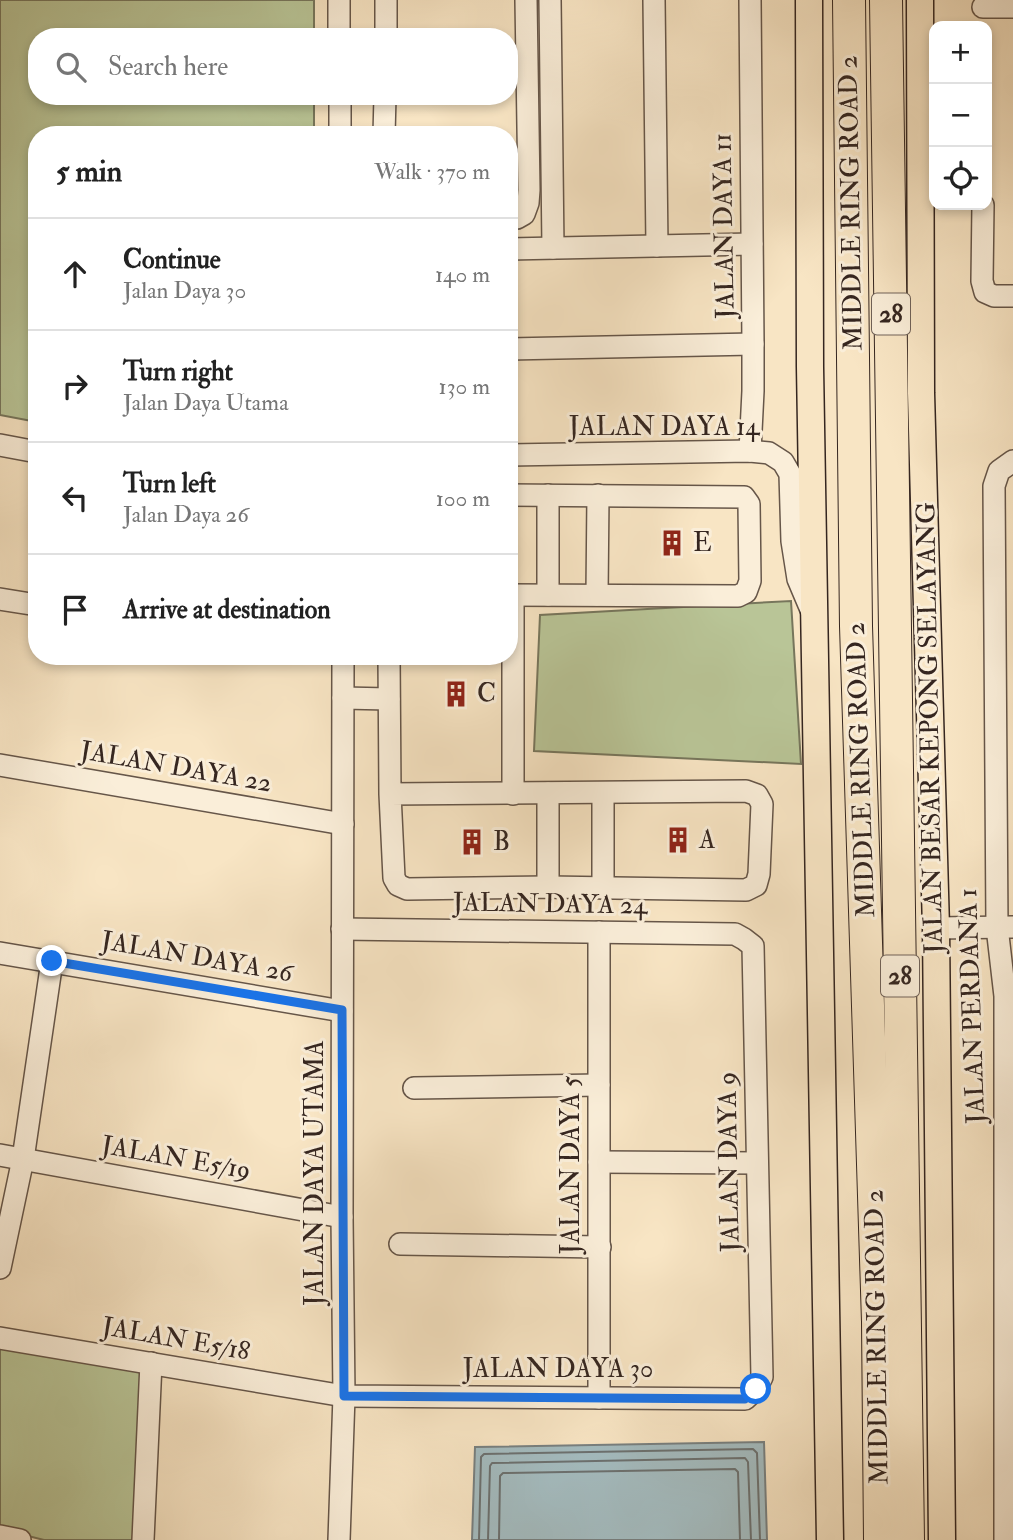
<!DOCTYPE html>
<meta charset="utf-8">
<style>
body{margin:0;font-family:"IM FELL Double Pica",serif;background:#f6f6f6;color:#222}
.controls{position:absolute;right:21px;top:21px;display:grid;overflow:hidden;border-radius:14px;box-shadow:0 4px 10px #0003}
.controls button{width:63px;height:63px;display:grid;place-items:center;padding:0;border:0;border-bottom:2px solid #e0e0e0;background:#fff;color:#222;font:35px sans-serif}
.stop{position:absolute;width:21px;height:21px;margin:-16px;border:5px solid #1a73e8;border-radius:50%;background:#fff}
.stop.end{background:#1a73e8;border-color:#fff;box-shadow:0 2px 7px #0008}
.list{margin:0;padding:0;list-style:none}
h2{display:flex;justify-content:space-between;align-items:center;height:91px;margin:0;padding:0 28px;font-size:30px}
h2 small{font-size:23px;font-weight:400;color:#767676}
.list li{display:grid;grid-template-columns:46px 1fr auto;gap:21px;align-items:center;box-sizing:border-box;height:112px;padding:0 28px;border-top:2px solid #e0e0e0}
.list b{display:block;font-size:26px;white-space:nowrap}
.list p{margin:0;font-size:23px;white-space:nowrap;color:#767676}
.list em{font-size:23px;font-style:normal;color:#767676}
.icon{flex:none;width:38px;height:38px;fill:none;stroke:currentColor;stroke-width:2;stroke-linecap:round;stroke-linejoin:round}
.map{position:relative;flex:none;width:1013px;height:1540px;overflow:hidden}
.search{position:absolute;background:#fff;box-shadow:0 4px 10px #0003;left:28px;top:28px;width:490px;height:77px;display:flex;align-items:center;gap:18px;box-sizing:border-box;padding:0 24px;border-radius:28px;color:#767676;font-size:26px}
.panel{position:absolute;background:#fff;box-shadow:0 4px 10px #0003;left:28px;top:126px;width:490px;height:539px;border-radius:28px}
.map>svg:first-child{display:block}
.green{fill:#b9c597;stroke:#77765c;stroke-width:2}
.water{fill:#a4bcc0;stroke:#788080;stroke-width:2}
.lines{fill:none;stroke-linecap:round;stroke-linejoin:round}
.shore{stroke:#6c7170;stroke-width:2}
.minor-casing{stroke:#665649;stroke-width:24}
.major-casing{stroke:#352620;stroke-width:29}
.highway-casing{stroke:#352620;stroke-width:34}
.minor{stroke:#faeed9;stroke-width:21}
.major{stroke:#f8e5c4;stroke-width:26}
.highway{stroke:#f8e5c4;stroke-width:32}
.route{stroke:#1a73e8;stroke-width:9}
.labels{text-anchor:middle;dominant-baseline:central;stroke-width:6;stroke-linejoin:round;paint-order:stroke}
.shield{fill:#faeed9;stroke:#706258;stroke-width:2}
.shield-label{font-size:24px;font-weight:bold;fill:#352620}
.street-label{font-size:26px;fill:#352620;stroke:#faeed9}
.poi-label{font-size:26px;fill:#352620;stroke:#faeed9;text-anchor:start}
</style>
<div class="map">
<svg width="1013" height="1540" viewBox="0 0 1013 1540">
<rect width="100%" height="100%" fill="#f8e5c4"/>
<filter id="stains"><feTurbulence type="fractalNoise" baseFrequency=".00286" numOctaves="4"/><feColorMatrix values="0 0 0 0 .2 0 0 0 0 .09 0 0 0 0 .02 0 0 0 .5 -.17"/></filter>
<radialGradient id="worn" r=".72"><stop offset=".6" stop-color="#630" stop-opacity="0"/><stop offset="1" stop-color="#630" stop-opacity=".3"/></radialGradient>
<g class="green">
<polygon points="0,0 314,0 314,37 37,37 37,96 314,96 314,135 37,135 37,422 0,415"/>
<polygon points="791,601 801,764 534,751 540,615"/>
<polygon points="0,1338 151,1363 133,1540 44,1540 0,1529"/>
</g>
<polygon class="water" points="764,1442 767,1540 472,1540 475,1447"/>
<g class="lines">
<g class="shore">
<polyline points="479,1540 481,1457 484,1454 753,1449 757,1453 760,1540"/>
<polyline points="488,1540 490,1466 492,1463 745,1458 748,1462 751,1540"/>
<polyline points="499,1540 500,1476 503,1473 735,1469 738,1472 740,1540"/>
</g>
<g class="minor-casing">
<g id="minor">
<polyline points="339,0 339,37"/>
<polyline points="550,0 553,248"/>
<polyline points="654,0 657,246"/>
<polyline points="983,7 1013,7"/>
<polyline points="386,37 386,0"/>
<polyline points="340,96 340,135"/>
<polyline points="384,135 385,96"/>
<polyline points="983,205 982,281 985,292 994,296 1013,296"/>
<polyline points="509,218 517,218 524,214 528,203 529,190 526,0"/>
<polyline points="509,249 752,244"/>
<polyline points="509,349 753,344"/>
<polyline points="0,445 37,452"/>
<polyline points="750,451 753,391 753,344 750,0"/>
<polyline points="509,455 750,451 769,453 783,462 790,474 792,541 798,579 812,612"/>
<polyline points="509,495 744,497 749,504 750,581 746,592 738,596 509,595"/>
<polyline points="548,495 548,595"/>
<polyline points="513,595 513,794"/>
<polyline points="597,595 598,495"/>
<polyline points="0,599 37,605"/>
<polyline points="389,656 390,794 394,878 398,885 407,889 548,887 746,890 756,885 759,874 762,804 757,795 746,791 390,794"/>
<polyline points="343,698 389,699"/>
<polyline points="0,765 343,824"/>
<polyline points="603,793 603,888"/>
<polyline points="548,887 548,793"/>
<polyline points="936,928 1013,927"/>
<polyline points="599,932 599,1398"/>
<polyline points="0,953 342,1011"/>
<polyline points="414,1088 599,1085"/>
<polyline points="0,1155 342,1217"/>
<polyline points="599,1162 757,1163"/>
<polyline points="400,1244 600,1247"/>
<polyline points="0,1268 23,1159 52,961"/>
<polyline points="0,1338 344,1396 745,1399 756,1389 762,1377 753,946 744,939 735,934 342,929"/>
<polyline points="0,1536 20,1540"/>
<polyline points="143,1540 151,1363"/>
<polyline points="339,1540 344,1396 342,1217 343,656"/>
<polyline points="1005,1540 1005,996 997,927 994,486 999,471 1013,461"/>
</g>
</g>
<g class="major-casing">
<g id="major">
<polyline points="809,0 810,367 830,1540"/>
<polyline points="920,0 921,393 936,928 942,1540"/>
</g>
</g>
<g class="highway-casing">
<g id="highway">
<polyline points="849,0 856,626 878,1322 880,1540"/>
<polyline points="886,0 908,1540"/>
</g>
</g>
<use href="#minor" class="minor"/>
<use href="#major" class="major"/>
<use href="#highway" class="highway"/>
</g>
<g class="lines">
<polyline class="route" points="52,961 342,1010 344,1396 745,1399 756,1389"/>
</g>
<defs>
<g id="building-bare" transform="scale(2.1)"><path d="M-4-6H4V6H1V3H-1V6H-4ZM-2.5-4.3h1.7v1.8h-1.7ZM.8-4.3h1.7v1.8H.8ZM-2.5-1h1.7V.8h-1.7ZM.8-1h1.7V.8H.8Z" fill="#8f2418" stroke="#faeed9" stroke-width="2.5" paint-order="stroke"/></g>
</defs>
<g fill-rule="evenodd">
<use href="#building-bare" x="672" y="543"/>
<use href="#building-bare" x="456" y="694"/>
<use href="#building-bare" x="678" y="840"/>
<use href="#building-bare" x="472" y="842"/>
</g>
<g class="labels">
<g class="shield">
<rect x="872" y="293.5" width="38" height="41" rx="5"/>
<rect x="881" y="955.5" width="38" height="41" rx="5"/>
</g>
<g class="shield-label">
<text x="891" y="314">28</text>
<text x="900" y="976">28</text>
</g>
<g class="street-label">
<text transform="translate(851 203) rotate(-91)">MIDDLE RING ROAD 2</text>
<text transform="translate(724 226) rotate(-91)">JALAN DAYA 11</text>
<text x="664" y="427">JALAN DAYA 14</text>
<text transform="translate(930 728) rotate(-91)">JALAN BESAR KEPONG SELAYANG</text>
<text transform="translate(176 767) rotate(10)">JALAN DAYA 22</text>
<text transform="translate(861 770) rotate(-92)">MIDDLE RING ROAD 2</text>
<text transform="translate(550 904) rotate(1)">JALAN DAYA 24</text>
<text transform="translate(197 957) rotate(10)">JALAN DAYA 26</text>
<text transform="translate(972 1006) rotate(-92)">JALAN PERDANA 1</text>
<text transform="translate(176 1158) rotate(10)">JALAN E5/19</text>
<text transform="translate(729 1162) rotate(-91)">JALAN DAYA 9</text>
<text transform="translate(571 1165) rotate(-90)">JALAN DAYA 5</text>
<text transform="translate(315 1173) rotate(-90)">JALAN DAYA UTAMA</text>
<text transform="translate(877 1337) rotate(-91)">MIDDLE RING ROAD 2</text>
<text transform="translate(176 1339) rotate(10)">JALAN E5/18</text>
<text x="558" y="1369">JALAN DAYA 30</text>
</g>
<g class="poi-label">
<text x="693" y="543">E</text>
<text x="477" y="694">C</text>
<text x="699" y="840">A</text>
<text x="493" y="842">B</text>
</g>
</g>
<rect width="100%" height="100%" filter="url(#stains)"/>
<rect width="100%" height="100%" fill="url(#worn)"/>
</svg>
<div class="controls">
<button>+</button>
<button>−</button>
<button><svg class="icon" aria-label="locate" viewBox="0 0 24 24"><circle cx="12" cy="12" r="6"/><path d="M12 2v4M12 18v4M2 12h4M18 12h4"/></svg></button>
</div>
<div class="stop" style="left:756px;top:1389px"></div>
<div class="stop end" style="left:52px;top:961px"></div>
<div class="search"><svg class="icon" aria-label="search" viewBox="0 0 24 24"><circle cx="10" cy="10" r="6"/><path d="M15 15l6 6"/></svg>Search here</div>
<section class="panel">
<h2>5 min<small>Walk · 370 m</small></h2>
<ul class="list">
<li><svg class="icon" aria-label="ahead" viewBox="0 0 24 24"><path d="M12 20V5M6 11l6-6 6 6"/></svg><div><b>Continue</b><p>Jalan Daya 30</p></div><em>140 m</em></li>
<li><svg class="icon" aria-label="right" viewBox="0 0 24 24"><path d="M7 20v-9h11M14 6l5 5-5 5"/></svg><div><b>Turn right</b><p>Jalan Daya Utama</p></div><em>130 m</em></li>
<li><svg class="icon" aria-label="left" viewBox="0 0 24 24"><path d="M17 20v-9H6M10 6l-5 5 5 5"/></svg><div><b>Turn left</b><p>Jalan Daya 26</p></div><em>100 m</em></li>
<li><svg class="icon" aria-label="arrive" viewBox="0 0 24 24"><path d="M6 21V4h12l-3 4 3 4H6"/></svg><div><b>Arrive at destination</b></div></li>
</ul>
</section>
</div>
